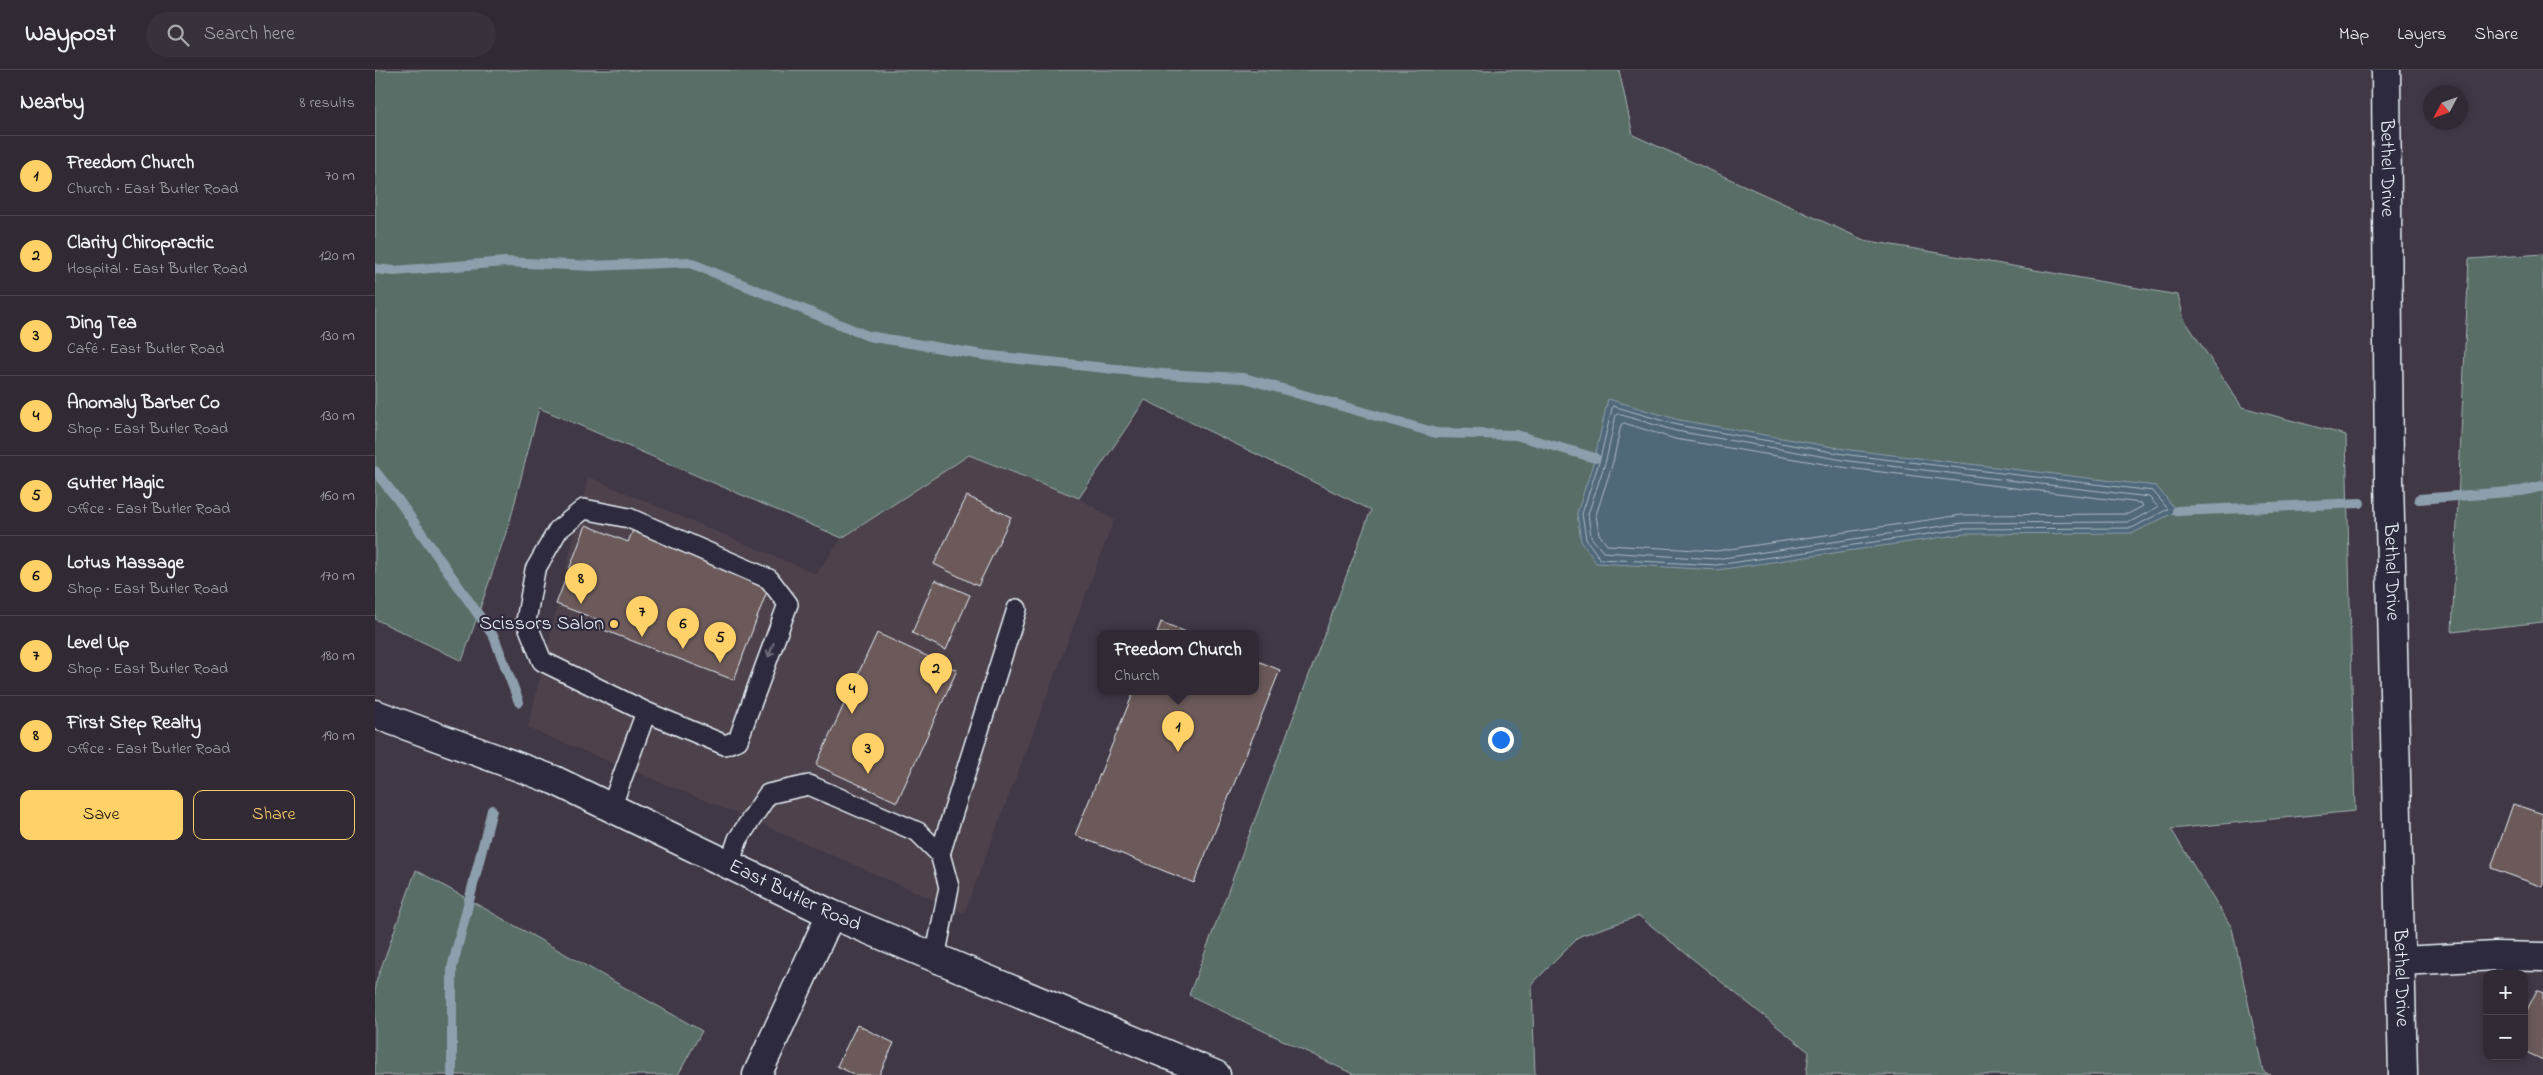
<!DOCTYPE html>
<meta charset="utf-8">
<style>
body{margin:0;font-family:"Indie Flower",sans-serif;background:#39323c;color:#f1f3f6}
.controls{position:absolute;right:15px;bottom:15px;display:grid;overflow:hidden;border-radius:10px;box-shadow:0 2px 8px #0003}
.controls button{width:45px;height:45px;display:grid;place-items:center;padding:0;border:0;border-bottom:1px solid #4c464f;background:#312a34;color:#f1f3f6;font:25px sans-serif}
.compass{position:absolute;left:2048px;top:15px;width:45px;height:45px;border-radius:50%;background:#312a34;box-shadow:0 2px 8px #0003;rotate:229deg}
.you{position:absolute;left:1125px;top:669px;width:18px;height:18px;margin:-12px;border:4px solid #fff;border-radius:50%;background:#1a73e8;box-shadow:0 0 0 8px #1a73e833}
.badge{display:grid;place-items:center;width:32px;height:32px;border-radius:50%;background:#ffd166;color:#111;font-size:16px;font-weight:700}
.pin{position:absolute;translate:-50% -41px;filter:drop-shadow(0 1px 2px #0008)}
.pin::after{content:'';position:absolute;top:26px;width:18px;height:15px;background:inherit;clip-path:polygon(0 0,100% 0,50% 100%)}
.popup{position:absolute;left:722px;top:560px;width:162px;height:65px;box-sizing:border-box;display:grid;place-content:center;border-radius:10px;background:#312a34;filter:drop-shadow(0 1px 4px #0005);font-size:16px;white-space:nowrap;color:#a8a7ac}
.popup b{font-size:19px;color:#f1f3f6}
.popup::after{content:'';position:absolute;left:50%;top:100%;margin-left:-10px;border:10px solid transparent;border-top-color:#312a34}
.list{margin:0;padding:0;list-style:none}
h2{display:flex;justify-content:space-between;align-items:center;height:65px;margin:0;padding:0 20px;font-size:21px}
h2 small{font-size:16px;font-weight:400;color:#a8a7ac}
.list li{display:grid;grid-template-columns:32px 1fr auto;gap:15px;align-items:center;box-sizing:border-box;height:80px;padding:0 20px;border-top:1px solid #4c464f}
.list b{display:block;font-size:19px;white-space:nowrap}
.list p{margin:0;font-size:16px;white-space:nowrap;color:#a8a7ac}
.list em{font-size:16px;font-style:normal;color:#a8a7ac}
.actions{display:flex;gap:10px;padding:15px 20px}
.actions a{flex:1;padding:11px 0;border:1px solid #ffd166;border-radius:10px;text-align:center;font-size:18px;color:#ffd166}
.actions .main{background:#ffd166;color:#111}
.icon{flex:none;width:28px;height:28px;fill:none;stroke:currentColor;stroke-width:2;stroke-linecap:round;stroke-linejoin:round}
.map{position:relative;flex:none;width:2168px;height:1005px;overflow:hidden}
header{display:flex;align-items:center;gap:30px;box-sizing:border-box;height:70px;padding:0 25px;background:#312a34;border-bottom:1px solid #4c464f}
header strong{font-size:24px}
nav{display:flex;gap:28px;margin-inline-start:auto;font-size:18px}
.search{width:350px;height:45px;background:#39323c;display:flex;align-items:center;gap:12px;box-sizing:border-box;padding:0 18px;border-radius:28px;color:#a8a7ac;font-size:19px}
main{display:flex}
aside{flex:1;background:#312a34}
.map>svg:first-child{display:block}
.built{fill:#4e424c}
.green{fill:#5a6e68;stroke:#a1b0b0}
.water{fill:#50677a;stroke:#8d9eac}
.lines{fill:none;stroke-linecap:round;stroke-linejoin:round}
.shore{stroke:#abbac6;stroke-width:1}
.stream{stroke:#8d9eac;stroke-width:10}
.building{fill:#6c5a5a;stroke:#e8f1f8}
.service-casing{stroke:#e8f1f8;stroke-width:22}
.minor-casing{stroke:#e8f1f8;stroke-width:31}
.tertiary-casing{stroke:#e8f1f8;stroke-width:31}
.secondary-casing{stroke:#e8f1f8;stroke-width:31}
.service{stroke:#2f2a3d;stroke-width:19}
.minor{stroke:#2f2a3d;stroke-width:28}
.tertiary{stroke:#2f2a3d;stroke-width:28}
.secondary{stroke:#2f2a3d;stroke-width:28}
.oneway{stroke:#70707e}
.poi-dot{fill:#ffd166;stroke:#2f2a3d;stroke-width:2}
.labels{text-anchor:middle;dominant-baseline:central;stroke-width:4.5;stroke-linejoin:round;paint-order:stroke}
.street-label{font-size:20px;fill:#e8f1f8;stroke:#2f2a3d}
.poi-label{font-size:20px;fill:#e8f1f8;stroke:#2f2a3d;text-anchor:end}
</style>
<header>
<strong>Waypost</strong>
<div class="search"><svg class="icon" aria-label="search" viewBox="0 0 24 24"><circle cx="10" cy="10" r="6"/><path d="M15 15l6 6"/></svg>Search here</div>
<nav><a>Map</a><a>Layers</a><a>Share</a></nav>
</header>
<main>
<aside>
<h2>Nearby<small>8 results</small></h2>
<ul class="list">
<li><span class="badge">1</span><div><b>Freedom Church</b><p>Church · East Butler Road</p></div><em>70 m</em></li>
<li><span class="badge">2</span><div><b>Clarity Chiropractic</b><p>Hospital · East Butler Road</p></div><em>120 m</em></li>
<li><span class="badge">3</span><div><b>Ding Tea</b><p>Café · East Butler Road</p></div><em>130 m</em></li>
<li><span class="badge">4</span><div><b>Anomaly Barber Co</b><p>Shop · East Butler Road</p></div><em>130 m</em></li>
<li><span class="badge">5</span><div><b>Gutter Magic</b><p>Office · East Butler Road</p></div><em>160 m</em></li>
<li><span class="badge">6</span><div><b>Lotus Massage</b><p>Shop · East Butler Road</p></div><em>170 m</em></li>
<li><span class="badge">7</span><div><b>Level Up</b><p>Shop · East Butler Road</p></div><em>180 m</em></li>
<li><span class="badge">8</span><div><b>First Step Realty</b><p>Office · East Butler Road</p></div><em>190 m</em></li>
</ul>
<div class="actions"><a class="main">Save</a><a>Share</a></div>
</aside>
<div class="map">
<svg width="2168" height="1005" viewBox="0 0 2168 1005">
<rect width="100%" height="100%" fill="#413846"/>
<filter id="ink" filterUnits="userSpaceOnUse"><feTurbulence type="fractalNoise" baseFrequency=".02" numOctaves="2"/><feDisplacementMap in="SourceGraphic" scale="10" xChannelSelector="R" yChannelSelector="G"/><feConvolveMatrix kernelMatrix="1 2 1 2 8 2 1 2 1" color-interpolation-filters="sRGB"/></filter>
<g filter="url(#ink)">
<polygon class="built" points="594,385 704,428 739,450 589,843 361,743 153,658 213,407 441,504 467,468"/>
<g class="green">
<polygon points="0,0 1244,0 1258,65 1489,170 1803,225 1809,249 1867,337 1971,365 1980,741 1796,759 1857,858 1888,1001 1895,1005 1431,1005 1434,982 1264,846 1205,866 1157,914 1160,1005 980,1005 814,925 996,440 770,330 704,428 594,385 467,468 164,338 135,451 87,591 0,549"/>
<polygon points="2168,184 2168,552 2077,562 2094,189"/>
<polygon points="41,800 327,961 303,1005 0,1005 0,915"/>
</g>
<polygon class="water" points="1233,329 1304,350 1475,380 1781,416 1802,441 1758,463 1589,464 1342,500 1221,493 1206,471 1202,443 1220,387"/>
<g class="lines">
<g class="shore">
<polygon points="1238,336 1302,355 1475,385 1778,421 1793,439 1757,458 1588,459 1342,495 1225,489 1211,469 1207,444 1225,389"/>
<polygon points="1243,344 1301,361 1474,391 1774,427 1783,437 1755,452 1588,453 1341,489 1228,482 1216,467 1213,444 1231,390 1241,345"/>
<polygon points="1249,353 1300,369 1473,398 1766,433 1768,436 1753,444 1587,445 1341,481 1232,475 1224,464 1221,445 1238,392 1246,355"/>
</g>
<g class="stream">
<polyline points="0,199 19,201 130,192 217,196 313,192 493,266 608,285 787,304 869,308 1061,363 1141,365 1220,388"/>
<polyline points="0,401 24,431 119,567 144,632"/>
<polyline points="2044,429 2146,421 2168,416"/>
<polyline points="1802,441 1985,433"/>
<polyline points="77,1005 77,898 117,740"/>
</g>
</g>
<g class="building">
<polygon points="592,426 636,447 603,516 559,494"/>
<polygon points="211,455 253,472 258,460 395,513 359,610 221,557 224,550 181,534"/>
<polygon points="560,510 595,525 571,580 537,563"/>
<polygon points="786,552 814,563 782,563"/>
<polygon points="502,563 582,600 522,732 441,695"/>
<polygon points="880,590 905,600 819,813 700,765 759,621 880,621"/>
<polygon points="2138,734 2168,744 2168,817 2116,798"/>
<polygon points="2162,920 2168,923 2168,990 2149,981 2149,946"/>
<polygon points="482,955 519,973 504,1005 480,1005 462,996"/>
</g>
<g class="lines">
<g class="service-casing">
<g id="service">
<polyline points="236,738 271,642 167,591 151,551 160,500 183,460 209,439 254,448 394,509 413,534 363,670 350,675 271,642"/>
<polyline points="565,784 642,539"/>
<polyline points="354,795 363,769 393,724 434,715 543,762 565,784 574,817 560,888"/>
</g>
</g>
<g class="minor-casing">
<g id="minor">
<polyline points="2026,891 2121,886 2168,887"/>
<polyline points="382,1005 456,844"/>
</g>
</g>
<g class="tertiary-casing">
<g id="tertiary">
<path id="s1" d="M 2011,0 L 2014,409 L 2028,1005"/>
</g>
</g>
<g class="secondary-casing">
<g id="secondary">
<path id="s2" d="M 0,644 L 179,710 L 456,844 L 841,1005"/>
</g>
</g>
<use href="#service" class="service"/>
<use href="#minor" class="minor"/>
<use href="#tertiary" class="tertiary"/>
<use href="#secondary" class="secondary"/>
</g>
<defs><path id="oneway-shaft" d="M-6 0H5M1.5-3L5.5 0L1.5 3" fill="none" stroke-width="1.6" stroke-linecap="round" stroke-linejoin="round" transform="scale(1.25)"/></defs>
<use class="oneway" href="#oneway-shaft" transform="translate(396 580) rotate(110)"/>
</g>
<circle class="poi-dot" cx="239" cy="554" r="5"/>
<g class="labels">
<g class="street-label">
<text stroke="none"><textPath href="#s1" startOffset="98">Bethel Drive</textPath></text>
<text stroke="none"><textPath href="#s1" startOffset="502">Bethel Drive</textPath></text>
<text stroke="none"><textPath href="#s2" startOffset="458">East Butler Road</textPath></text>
<text stroke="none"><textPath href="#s1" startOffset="908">Bethel Drive</textPath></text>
</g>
<g class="poi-label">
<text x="229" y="554">Scissors Salon</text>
</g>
</g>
</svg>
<div class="controls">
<button>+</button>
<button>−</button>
</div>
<svg class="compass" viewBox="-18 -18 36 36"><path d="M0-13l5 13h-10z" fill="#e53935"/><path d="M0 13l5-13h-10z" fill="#a8a7ac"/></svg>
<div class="you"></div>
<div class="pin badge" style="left:803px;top:682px">1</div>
<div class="popup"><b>Freedom Church</b>Church</div>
<div class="pin badge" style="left:561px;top:624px">2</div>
<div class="pin badge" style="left:493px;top:704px">3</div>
<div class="pin badge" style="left:477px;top:644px">4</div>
<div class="pin badge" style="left:345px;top:593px">5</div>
<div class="pin badge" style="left:308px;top:579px">6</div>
<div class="pin badge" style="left:267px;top:567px">7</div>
<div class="pin badge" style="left:206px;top:534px">8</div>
</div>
</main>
